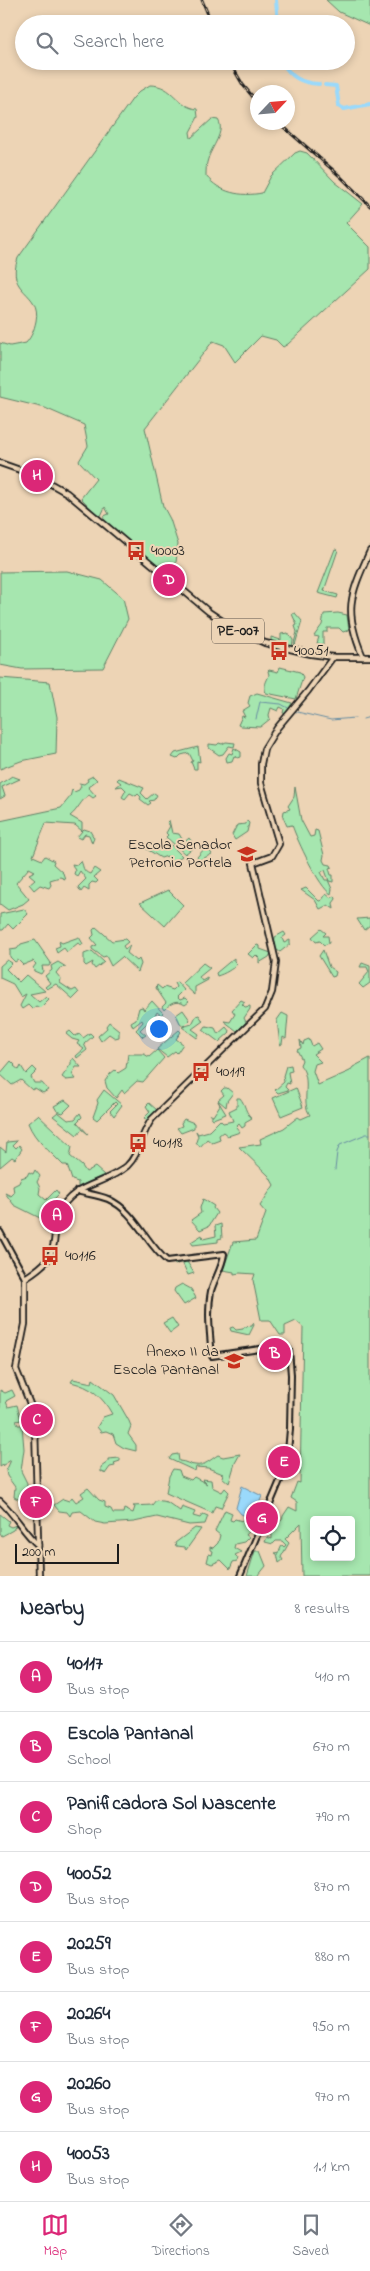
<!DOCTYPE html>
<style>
body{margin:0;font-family:"Indie Flower",sans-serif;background:#f6f6f7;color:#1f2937}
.controls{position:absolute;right:15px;bottom:15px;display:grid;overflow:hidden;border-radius:5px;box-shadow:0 2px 8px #0003}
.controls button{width:45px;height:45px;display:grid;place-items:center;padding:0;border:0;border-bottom:1px solid #e0e1e3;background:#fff;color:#1f2937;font:25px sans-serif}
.compass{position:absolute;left:250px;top:85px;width:45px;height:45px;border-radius:50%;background:#fff;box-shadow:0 2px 8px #0003;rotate:64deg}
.scale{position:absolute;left:15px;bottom:12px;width:104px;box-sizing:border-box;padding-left:5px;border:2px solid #1c1c1c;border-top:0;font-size:14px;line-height:18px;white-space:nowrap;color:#1c1c1c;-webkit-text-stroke:4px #edd4b5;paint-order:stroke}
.you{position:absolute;left:158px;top:1028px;width:18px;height:18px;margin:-12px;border:4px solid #fff;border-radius:50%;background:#1a73e8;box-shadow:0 0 0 8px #1a73e833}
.badge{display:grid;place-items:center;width:32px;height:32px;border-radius:50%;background:#db2777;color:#fff;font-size:16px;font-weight:700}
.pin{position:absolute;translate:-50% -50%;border:2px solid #fff;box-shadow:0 1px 5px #0006}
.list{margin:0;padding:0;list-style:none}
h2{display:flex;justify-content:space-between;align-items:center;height:65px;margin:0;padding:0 20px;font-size:21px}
h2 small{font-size:16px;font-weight:400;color:#747a83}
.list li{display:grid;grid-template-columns:32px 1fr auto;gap:15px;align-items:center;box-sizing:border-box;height:70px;padding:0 20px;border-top:1px solid #e0e1e3}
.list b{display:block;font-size:19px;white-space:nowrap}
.list p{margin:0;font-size:16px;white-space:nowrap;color:#747a83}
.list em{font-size:16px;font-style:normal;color:#747a83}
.icon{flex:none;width:28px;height:28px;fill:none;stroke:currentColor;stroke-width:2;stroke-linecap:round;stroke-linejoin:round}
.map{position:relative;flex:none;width:370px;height:1576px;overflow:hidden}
.search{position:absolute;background:#fff;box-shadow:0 2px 8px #0003;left:15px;right:15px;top:15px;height:55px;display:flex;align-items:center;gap:12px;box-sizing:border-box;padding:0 18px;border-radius:28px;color:#747a83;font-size:19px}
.sheet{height:625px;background:#fff}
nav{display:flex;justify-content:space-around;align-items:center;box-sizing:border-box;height:70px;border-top:1px solid #e0e1e3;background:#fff;font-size:14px;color:#747a83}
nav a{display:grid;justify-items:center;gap:2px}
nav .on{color:#db2777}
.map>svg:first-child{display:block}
.green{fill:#a6e6af;stroke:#618166;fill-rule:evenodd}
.water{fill:#9ad9fb;stroke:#688da2}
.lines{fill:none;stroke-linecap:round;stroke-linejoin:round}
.stream{stroke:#688da2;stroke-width:1}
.canal{stroke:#9ad9fb;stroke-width:4}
.minor-casing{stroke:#1c1c1c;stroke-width:8}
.major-casing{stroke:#1c1c1c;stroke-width:8}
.minor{stroke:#edd4b5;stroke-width:4}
.major{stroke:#edd4b5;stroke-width:4.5}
.rail-casing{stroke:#1c1c1c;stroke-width:3}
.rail{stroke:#edd4b5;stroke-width:1;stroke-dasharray:4;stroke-linecap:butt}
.labels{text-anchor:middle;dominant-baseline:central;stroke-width:4;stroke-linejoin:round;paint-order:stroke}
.shield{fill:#edd4b5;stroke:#5b534a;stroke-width:1}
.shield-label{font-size:15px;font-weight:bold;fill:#1c1c1c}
.poi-label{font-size:16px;fill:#1c1c1c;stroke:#edd4b5;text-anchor:start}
</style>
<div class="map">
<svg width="370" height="1576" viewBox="0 0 370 1576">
<rect width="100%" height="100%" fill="#edd4b5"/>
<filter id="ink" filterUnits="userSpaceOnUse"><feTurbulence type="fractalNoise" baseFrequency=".02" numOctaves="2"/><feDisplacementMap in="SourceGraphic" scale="10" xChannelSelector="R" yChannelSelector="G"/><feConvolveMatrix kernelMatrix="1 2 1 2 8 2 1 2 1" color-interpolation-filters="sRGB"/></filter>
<g filter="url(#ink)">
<g class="green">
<polygon points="326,0 370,0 370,26 339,12"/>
<path d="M 150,85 C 174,85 176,107 197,109 L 198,117 L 190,132 L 191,138 L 212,119 L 218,120 C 226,131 211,148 208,159 C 206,164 206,171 206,176 C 220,193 241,197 262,193 L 271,176 L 295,153 L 300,151 L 307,153 L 335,182 L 363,204 L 346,223 L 370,247 L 370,269 L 288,344 L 283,347 L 276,340 L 261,336 L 235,362 L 224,345 L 213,341 L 145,428 L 163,506 L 170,519 L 178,544 L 175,572 L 171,578 L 103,521 L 104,516 L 109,514 L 105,507 L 100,518 L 81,498 L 96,479 L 79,461 L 88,446 L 84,425 L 45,408 L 0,397 L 0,343 L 10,346 L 26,343 C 32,336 34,330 36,321 C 42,290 5,295 18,258 L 133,98 L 140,91 Z"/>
<polygon points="335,549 338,550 324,591 338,595 337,598 318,593"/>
<polygon points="67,571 102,580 123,598 128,619 103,668 22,669 0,665 0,572"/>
<polygon points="295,613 302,621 295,645 294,643 297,632 295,626 297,625 292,614"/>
<polygon points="338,613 347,615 349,630 343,632 339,628 327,628 327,632 323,632 323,645 317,643 319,637 314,636 322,625 324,614"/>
<polygon points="288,633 293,640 292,648 271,642 271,637 281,640 281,634"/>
<path d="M 280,667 L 300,672 L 303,677 L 296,699 L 266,693 C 263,685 267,681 269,675 L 268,671 L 269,670 L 278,672 Z"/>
<polygon points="0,678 50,682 57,717 56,754 21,761 0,769"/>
<polygon points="257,693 292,703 286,714 283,713 284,709 280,707 278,711 271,708 269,715 270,719 260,727 240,726 238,725 242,716 245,717 242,711 250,706 248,703 250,696"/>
<polygon points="226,742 235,743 234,747 229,746 223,754 219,755 209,748 209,744 217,745 219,743 222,744"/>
<polygon points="198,747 200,762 197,761 197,769 194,769 191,762 193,761 189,753 181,755 177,759 172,757 175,753"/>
<polygon points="234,748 241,752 241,757 238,758 234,756 232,761 227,762 226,758 229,753 232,754"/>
<polygon points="12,776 20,779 2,787 5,796 0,799 0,784"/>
<path d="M 93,776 L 97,780 L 88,787 L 96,796 L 93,798 L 89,795 C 81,800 78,810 70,816 L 82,823 L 82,831 L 84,829 L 90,831 L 94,838 L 92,843 L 89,835 L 85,834 L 81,839 L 77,837 L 82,831 L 75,825 L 46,823 L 33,856 L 42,860 L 45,856 L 54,861 L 53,864 L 63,873 L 65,879 L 60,877 L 50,880 L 51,885 L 49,888 L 40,885 L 34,890 L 29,884 L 35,879 L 29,874 L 35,871 L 29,868 L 16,883 L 29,899 L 23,904 L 8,910 L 0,904 L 0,821 L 61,808 L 70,797 L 72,790 L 74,792 L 79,790 L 81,786 L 79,783 L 84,784 L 88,781 L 87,779 Z"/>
<polygon points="119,778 144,788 141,793 147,799 154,793 157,795 154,800 149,801 151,803 148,805 140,799 141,797 138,794 136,796 130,793 125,799 122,797 126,790 122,786 116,787 121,783 117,780"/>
<path d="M 295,787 L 301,820 L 310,837 L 314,836 L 315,830 L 318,831 L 324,855 L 323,860 L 325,864 L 331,865 L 332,867 L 329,868 L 331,875 L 333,875 L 333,882 L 329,881 L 325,870 L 321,872 L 325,880 L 328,880 L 332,889 L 331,894 C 319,887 297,840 292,825 L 287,826 L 283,817 L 284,811 L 290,809 L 288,806 L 294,797 Z"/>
<polygon points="169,820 172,833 179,834 182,839 179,842 181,845 189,838 195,846 185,854 166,837 168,835 166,833 170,826 167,822"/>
<polygon points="247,821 249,823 247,832 235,840 232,835 237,825 246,824"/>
<polygon points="166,840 182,856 172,863 167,856 161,858 145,848 151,843 158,848"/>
<polygon points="206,847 212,854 198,861 197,857"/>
<path d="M 81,861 C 84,867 82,871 90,874 L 94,868 L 100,872 L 94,877 L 98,881 L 96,883 L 92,882 L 89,885 L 89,891 L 84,888 L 81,892 L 78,887 L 86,879 L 80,871 L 77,876 L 74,874 L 75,871 L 72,864 L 77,865 Z"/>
<polygon points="306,888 319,901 322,900 326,894 331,898 335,896 336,899 333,903 334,909 328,905 320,909 315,900 301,890"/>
<polygon points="168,890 183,905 165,926 140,903"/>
<polygon points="24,909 28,914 13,929 8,924 3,930 0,930 0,914"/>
<polygon points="370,918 370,925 364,930 357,919"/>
<polygon points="96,927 112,941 125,939 128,942 123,946 125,949 130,945 127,953 137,961 139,959 141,964 138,972 122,957 111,966 106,956 103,957 92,949 92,947 97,945 91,938 94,935 93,930"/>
<polygon points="321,929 326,933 323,936 328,936 329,943 324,945 320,941 316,942 312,937"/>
<polygon points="284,932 286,935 282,938 284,943 290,940 290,944 280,952 274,948 275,937"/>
<polygon points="79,937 83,944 81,945 78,943 67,952 64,948 57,953 55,948 60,946 59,941 62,943"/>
<polygon points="35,940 51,963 49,966 42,966 43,971 41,974 34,971 33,968 36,964 33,961 23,965 18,960 15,962 10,957 10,950 17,949 21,944"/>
<polygon points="257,945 260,946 260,949 271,953 269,957 259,963 259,958 256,955 253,958 248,954"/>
<polygon points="323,950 329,967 336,972 335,976 332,977 319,956"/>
<polygon points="92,951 104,962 95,969 92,965 93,962 86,966 84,964 84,954"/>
<path d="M 234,958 L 234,961 L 237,964 C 233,969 224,974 217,976 L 216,973 Z"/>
<polygon points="7,960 12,963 6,969 19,982 26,975 45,991 30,994 39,1002 46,996 49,999 40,1008 36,1006 32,1009 28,1005 22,1009 20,1006 26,994 21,997 13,984 0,978 0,966"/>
<polygon points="58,962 66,967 60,968 56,973 61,979 60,983 72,991 76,989 79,993 73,999 56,984 47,989 45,987 50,983 45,976 52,970 51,966"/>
<polygon points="203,963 210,968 199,977 202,981 207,978 208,980 195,987 195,995 182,983"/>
<polygon points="362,963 370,966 370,983 363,988 359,984 369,972 367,967 360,967"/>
<path d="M 177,982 L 184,990 L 177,997 L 180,1000 L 185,998 L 189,1002 L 185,1005 C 176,999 170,1004 164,1010 L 162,1007 L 166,1003 L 156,988 L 157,985 L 162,989 L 164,987 L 173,990 L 176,987 L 174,983 Z"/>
<polygon points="241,1000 245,1002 242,1004 245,1007 250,1006 250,1009 244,1018 246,1022 237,1031 224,1021 230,1022 235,1014 232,1010"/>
<polygon points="152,1001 163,1013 161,1015 157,1012 150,1025 148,1022 140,1030 146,1035 143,1037 136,1030 143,1022 142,1020 133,1027 131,1022 136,1019 139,1008 142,1007 144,1010"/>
<polygon points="183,1010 190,1020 184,1026 180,1023 176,1015"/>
<polygon points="282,1013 288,1016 286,1039 283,1037 282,1044 280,1045 277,1020"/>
<polygon points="199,1015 203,1021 192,1029 199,1034 197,1038 182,1027 192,1024 196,1016"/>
<polygon points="109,1022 119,1030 119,1037 115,1038 109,1034 101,1041 98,1036 107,1028 106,1026"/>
<polygon points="206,1026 215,1028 218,1034 226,1027 230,1032 219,1042 203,1030"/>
<polygon points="179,1030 181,1032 176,1039 183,1044 177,1053 175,1051 167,1057 157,1049"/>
<polygon points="70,1031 75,1036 80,1034 83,1038 90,1033 93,1036 84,1044 87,1050 77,1058 76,1056 84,1049 77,1044 79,1041 72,1039 66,1034"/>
<path d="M 309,1039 L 312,1046 L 317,1043 L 321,1049 L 313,1054 L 321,1062 L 315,1064 L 313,1071 L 318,1085 L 350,1071 L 353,1067 L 370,1058 L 370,1576 L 302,1576 L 301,1523 L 285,1539 L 289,1543 L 281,1557 L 283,1560 L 279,1563 L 277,1554 L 275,1553 L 279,1552 L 282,1545 L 284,1547 L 286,1545 L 282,1541 L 276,1541 L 273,1544 L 265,1542 L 267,1537 L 272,1539 L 272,1528 L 282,1520 L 283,1516 L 289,1507 L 297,1511 L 297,1502 L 291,1498 L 297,1482 L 300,1483 L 303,1327 L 296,1321 L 285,1326 L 285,1335 L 280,1335 L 270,1320 L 261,1320 L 253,1280 L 255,1274 L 240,1273 L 234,1274 L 234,1272 L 223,1270 L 233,1242 L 256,1240 L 266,1213 L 260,1206 L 274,1185 L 269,1176 L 239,1147 L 261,1144 L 260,1139 L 284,1128 L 298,1117 L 301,1119 L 310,1115 C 300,1101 313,1080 300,1065 L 302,1060 L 297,1050 L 301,1048 L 300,1040 L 303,1045 L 304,1041 ZM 314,1520 L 351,1520 L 351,1557 L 314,1557 Z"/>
<polygon points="157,1050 164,1058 143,1082 137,1081 124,1093 122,1090 116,1098 107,1088 105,1081 110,1074 115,1070 118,1073 126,1068 128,1054 144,1054 149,1057"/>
<polygon points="73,1058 81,1067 76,1067 72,1074 76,1079 66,1080 62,1077 71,1064 71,1061"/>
<polygon points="11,1061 15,1065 14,1066 19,1070 21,1066 26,1074 33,1067 37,1071 31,1077 34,1083 42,1083 48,1090 43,1093 35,1088 32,1090 21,1080 12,1085 0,1074"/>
<polygon points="291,1065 292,1071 288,1072 290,1084 287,1083 285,1087 288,1090 278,1093 275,1090 284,1082 283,1076 286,1066"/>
<polygon points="224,1088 227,1088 233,1093 227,1101 226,1107 218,1100 224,1095 221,1091"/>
<polygon points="296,1088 303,1107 281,1116 273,1098"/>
<polygon points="104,1090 122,1105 114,1116 110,1111 117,1104 115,1102 97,1120 93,1117 98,1103 97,1100"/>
<path d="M 237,1098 L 240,1098 C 246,1105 245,1113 252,1118 L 245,1122 L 245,1126 L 242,1128 L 239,1124 L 236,1127 L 240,1132 L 228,1136 L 223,1132 L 219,1135 L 220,1140 L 212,1143 L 207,1139 L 200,1147 L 196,1142 L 198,1136 L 196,1131 L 198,1134 L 209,1131 L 220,1120 L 223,1123 L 233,1121 L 229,1111 L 237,1107 Z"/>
<polygon points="65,1100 71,1105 63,1113 57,1111 54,1106"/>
<polygon points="218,1101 226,1114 213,1119 209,1114 213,1116 220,1105"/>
<polygon points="149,1103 157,1110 147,1120 144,1118 150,1112 146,1106"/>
<polygon points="58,1112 68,1120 75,1119 80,1113 82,1117 77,1122 88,1134 82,1129 77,1135 53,1116"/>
<path d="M 38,1115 L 72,1147 L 70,1156 L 82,1166 L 86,1172 L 95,1167 L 104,1175 L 78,1187 L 78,1182 L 72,1180 L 67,1165 L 63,1165 C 50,1151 35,1141 28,1123 Z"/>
<polygon points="184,1119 194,1123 194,1128 181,1133 177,1128 182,1126 181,1123"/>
<polygon points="17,1141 13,1145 16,1148 19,1145 22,1149 15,1159 12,1157 0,1167 0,1147 6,1152 7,1142"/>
<polygon points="35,1170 40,1176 37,1182 40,1188 39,1194 46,1200 56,1190 59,1194 51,1202 58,1208 50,1210 49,1214 46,1216 46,1221 14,1205 5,1193 11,1196 14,1193 13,1186 19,1183 21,1178 27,1176 29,1172 33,1174"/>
<polygon points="203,1199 214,1206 213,1208 217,1213 209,1226 200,1230 191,1220 201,1213 200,1208"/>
<polygon points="221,1224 222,1238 218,1239 218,1242 193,1245 191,1242 202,1235 203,1239 216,1236 215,1226"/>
<polygon points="173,1260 186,1260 194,1273 188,1275 182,1262 175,1265"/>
<polygon points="182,1284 191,1289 196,1298 184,1305 174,1291 175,1288"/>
<polygon points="172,1318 178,1327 170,1333 163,1323"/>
<polygon points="253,1323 254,1325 249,1335 231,1331 230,1328 233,1327 236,1330 243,1329 244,1327 252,1326"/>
<path d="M 73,1379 L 92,1383 L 93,1379 L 114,1395 L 129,1421 L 131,1426 L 128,1434 L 136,1445 L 136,1451 L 124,1448 L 116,1443 L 113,1434 L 106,1431 L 101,1432 L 97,1427 L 103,1417 L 112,1414 C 102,1396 91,1387 71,1382 Z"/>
<polygon points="0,1390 5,1393 12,1390 15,1396 6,1401 8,1407 17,1405 21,1420 16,1421 18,1425 22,1425 24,1449 21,1471 27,1483 27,1496 20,1500 14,1497 15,1487 7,1476 6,1471 11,1460 0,1467"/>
<path d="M 178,1454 L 179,1461 C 186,1461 189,1465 195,1465 C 204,1467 211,1459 218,1455 L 223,1457 L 240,1454 L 235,1463 L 229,1483 L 222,1477 L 223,1474 L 208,1468 L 196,1467 L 195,1471 L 169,1459 L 172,1455 Z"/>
<polygon points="120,1458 120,1461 114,1463 115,1466 110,1467 105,1474 103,1471 101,1472 101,1467 108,1462 108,1459"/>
<polygon points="173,1469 179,1470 181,1476 191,1480 194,1477 207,1484 202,1479 211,1480 212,1487 222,1492 225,1488 229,1492 221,1508 215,1506 212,1513 166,1493 169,1476"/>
<polygon points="88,1488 99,1500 105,1502 105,1507 111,1509 113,1513 123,1513 124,1509 133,1513 135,1507 133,1506 152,1505 156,1500 167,1502 180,1511 182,1507 195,1512 193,1516 200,1518 203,1514 208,1516 205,1524 189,1525 157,1517 134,1522 105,1524 95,1522 81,1511 72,1512 70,1516 67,1512 59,1511 54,1505 63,1499 69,1501 72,1497 76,1502 84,1497 81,1493"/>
<polygon points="225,1510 232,1513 230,1520 233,1521 235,1519 242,1521 244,1518 252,1523 251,1529 246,1535 249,1537 244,1542 235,1544 234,1548 241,1552 235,1555 238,1558 237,1561 233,1562 230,1569 221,1560 212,1564 207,1562 209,1554 212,1555 213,1551 210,1550 210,1547 213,1548 218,1543 220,1535 215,1531"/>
<polygon points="0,1514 9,1521 7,1525 11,1527 16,1525 13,1530 2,1536 0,1533"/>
<polygon points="195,1528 201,1529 186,1550 184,1547 176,1546 175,1543"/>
<polygon points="255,1551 260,1551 266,1566 258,1576 247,1576"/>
</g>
<polygon class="water" points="242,1486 262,1496 253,1519 241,1514 236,1508"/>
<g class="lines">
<g class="stream">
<polyline points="293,711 331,720 355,718"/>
<polyline points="256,719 260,702 281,704 290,709"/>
<polyline points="363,719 370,717"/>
<polyline points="335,1170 337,1152 340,1145 366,1134 370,1134"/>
</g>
<g class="canal">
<polyline points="276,0 278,24"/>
<path d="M 281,61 C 291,77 300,83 319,84"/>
<polyline points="325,85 336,86 339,106 344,109 370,104"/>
</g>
<g class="minor-casing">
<g id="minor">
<path d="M 77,1191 C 87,1194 98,1195 108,1199 C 135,1211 145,1242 167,1261 L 224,1254 C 222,1268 215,1278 211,1291 C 207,1312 210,1335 212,1356 L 280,1346 L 289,1350 L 291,1375 L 290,1429 L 287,1464 L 240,1576"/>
<polyline points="0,1232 25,1278"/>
</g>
</g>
<g class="major-casing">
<g id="major">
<polyline points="0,463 37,476 67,493 209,612 236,630 265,643 311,654 333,657 370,657"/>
<path d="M 363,657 C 343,610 350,596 370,551"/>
<path d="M 0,1501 C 15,1514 23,1532 38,1545"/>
<path d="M 39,1576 L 35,1426 L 30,1404 L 16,1369 L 25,1324 L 25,1278 C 45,1265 54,1258 55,1233 C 55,1226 55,1219 58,1214 C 73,1182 104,1186 127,1166 C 140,1154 141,1133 152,1119 L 265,1009 L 272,992 L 276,962 L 253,863 L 272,856 L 279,844 L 261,783 L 261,764 L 264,749 L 277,728 L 308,691 L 333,657"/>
</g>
</g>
<use href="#minor" class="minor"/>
<use href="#major" class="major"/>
<g class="rail-casing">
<g id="rail">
<polyline points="202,0 212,24"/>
<polyline points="229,61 243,85 258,103"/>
<polyline points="278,122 341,177 370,206"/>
</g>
</g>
<use href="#rail" class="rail"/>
</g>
</g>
<defs>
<g id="bus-bare" transform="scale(1.5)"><path d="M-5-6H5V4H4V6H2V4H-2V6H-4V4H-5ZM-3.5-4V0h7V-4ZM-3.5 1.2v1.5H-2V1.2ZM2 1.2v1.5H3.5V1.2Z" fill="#c8321e" stroke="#edd4b5" stroke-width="2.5" paint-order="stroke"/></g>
<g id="school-bare" transform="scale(1.5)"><path d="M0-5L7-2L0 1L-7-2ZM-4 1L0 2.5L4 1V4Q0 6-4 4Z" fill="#c8321e" stroke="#edd4b5" stroke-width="2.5" paint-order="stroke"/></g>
</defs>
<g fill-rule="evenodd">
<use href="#bus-bare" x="136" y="551"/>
<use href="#bus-bare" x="279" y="651"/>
<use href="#school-bare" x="247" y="854"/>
<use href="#bus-bare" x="201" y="1072"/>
<use href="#bus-bare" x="138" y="1143"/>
<use href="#bus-bare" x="50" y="1256"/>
<use href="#school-bare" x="234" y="1361"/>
</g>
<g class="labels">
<rect class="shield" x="212" y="618.5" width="52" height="25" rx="4"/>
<g class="shield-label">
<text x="238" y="631">PE-007</text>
</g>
<g class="poi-label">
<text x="151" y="551">40003</text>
<text x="294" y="651">40051</text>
<text x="232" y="845" text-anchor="end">Escola Senador<tspan x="232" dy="18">Petronio Portela</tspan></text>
<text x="216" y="1072">40119</text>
<text x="153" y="1143">40118</text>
<text x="65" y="1256">40116</text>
<text x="219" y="1352" text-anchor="end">Anexo II da<tspan x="219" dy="18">Escola Pantanal</tspan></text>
</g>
</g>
</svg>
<div class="controls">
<button><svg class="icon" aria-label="locate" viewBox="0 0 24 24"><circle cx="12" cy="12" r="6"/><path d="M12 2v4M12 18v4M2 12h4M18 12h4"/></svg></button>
</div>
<svg class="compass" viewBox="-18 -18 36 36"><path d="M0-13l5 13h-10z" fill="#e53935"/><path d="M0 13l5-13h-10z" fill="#747a83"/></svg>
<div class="scale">200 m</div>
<div class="you"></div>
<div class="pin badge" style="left:57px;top:1216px">A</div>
<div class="pin badge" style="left:275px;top:1354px">B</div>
<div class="pin badge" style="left:37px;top:1420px">C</div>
<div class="pin badge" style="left:169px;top:580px">D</div>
<div class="pin badge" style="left:284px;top:1462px">E</div>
<div class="pin badge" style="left:36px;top:1502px">F</div>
<div class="pin badge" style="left:262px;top:1518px">G</div>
<div class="pin badge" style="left:37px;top:476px">H</div>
<div class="search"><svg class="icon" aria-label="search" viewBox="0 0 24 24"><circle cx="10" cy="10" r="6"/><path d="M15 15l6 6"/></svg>Search here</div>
</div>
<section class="sheet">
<h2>Nearby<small>8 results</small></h2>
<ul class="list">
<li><span class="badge">A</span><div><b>40117</b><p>Bus stop</p></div><em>410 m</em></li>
<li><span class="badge">B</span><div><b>Escola Pantanal</b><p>School</p></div><em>670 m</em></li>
<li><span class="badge">C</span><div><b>Panificadora Sol Nascente</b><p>Shop</p></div><em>790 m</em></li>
<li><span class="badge">D</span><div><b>40052</b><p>Bus stop</p></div><em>870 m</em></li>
<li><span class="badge">E</span><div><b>20259</b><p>Bus stop</p></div><em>880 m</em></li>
<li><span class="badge">F</span><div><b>20264</b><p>Bus stop</p></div><em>950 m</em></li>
<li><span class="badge">G</span><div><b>20260</b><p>Bus stop</p></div><em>970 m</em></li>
<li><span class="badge">H</span><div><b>40053</b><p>Bus stop</p></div><em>1.1 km</em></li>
</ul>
</section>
<nav>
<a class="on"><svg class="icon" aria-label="map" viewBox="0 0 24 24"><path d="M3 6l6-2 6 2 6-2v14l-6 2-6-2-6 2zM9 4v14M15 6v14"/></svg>Map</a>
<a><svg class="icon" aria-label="directions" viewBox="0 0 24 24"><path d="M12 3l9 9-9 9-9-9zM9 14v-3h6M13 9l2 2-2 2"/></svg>Directions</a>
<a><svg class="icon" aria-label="saved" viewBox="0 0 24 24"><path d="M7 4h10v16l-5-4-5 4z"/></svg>Saved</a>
</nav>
